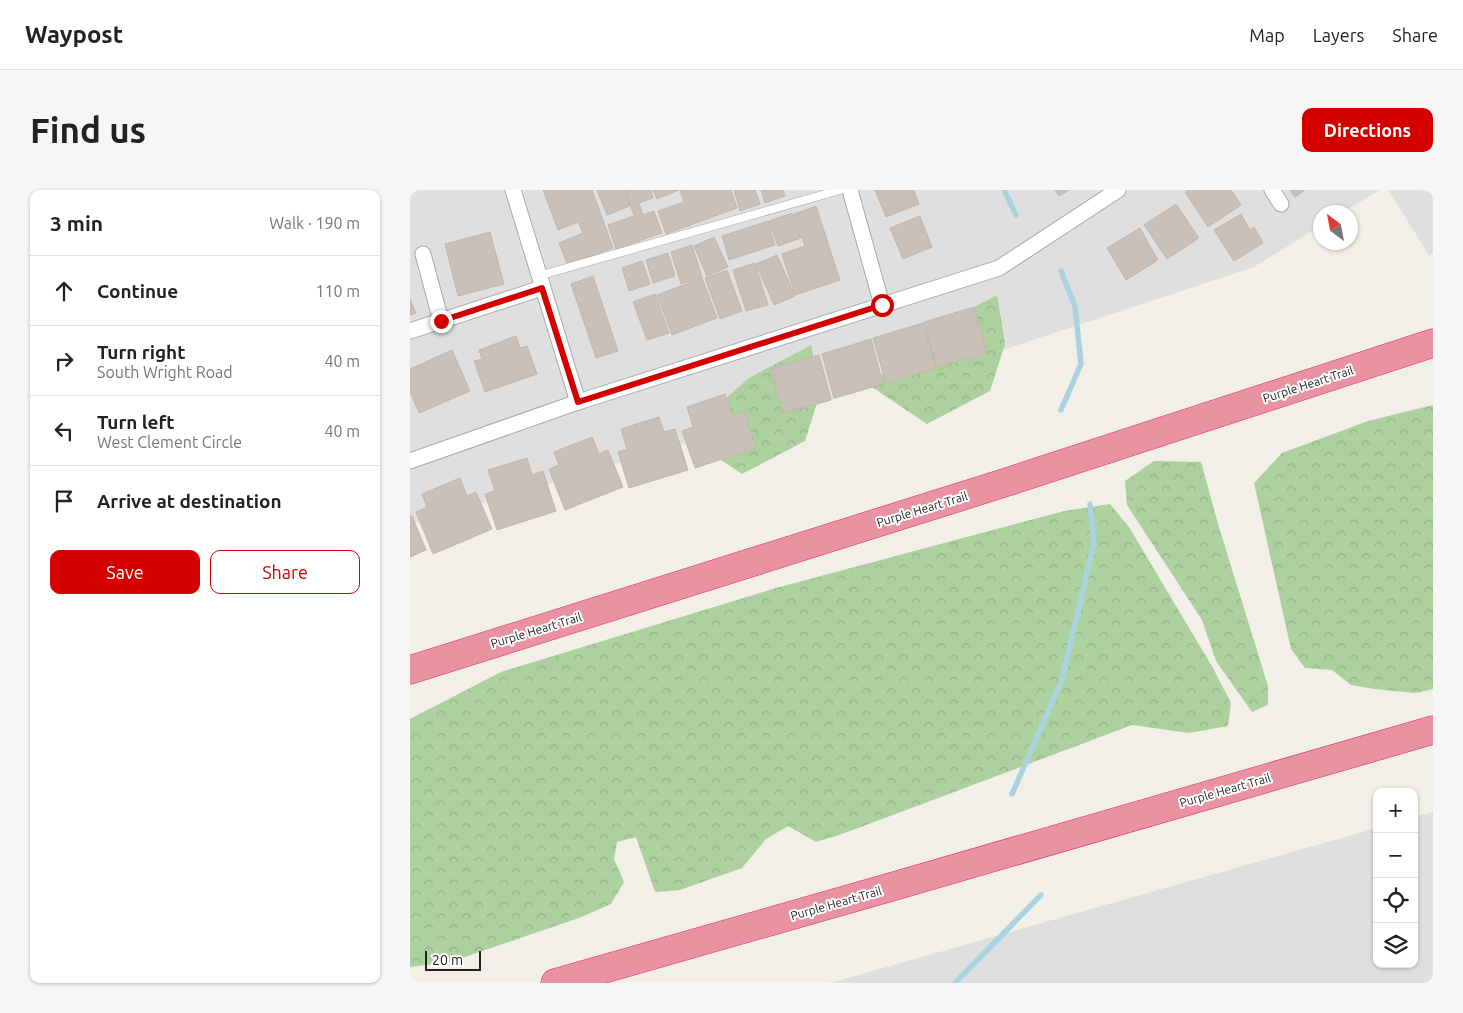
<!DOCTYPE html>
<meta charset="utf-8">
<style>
body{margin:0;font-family:Ubuntu,sans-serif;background:#f6f6f6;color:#222}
.controls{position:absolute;right:15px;bottom:15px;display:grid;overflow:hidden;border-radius:10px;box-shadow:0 1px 4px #0004}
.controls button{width:45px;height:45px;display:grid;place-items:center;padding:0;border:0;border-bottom:1px solid #e0e0e0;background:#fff;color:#222;font:25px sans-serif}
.compass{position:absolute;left:903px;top:15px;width:45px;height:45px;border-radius:50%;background:#fff;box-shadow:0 1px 4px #0004;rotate:328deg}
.scale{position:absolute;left:15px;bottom:12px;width:56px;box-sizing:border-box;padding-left:5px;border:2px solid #222;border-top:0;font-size:14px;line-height:18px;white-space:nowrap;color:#222;-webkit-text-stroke:4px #fff;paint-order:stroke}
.stop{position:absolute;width:15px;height:15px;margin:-11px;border:4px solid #d40000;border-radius:50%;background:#fff}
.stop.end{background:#d40000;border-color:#fff;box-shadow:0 1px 5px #0008}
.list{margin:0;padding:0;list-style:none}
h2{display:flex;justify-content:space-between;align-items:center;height:65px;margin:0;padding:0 20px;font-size:21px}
h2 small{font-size:16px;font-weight:400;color:#767676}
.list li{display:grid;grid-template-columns:32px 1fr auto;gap:15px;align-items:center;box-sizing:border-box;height:70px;padding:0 20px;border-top:1px solid #e0e0e0}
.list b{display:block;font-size:19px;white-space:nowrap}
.list p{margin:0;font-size:16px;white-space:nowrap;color:#767676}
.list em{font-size:16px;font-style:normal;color:#767676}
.actions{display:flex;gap:10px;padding:15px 20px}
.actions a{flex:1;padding:11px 0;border:1px solid #d40000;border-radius:10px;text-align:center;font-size:18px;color:#d40000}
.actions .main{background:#d40000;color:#fff}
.icon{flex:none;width:28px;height:28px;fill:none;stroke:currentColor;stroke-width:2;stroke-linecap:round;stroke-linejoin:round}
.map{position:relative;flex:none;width:1023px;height:793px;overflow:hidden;border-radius:10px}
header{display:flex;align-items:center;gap:30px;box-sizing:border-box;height:70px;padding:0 25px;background:#fff;border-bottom:1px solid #e0e0e0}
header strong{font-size:24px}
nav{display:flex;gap:28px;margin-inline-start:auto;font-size:18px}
.intro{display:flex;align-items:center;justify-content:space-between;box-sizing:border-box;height:120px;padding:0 30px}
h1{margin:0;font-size:35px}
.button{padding:12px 22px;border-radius:10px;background:#d40000;color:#fff;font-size:18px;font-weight:700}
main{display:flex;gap:30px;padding:0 30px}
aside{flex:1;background:#fff;border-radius:10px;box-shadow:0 1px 4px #0004}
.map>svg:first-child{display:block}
.residential{fill:#e0dfdf}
.forest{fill:url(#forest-crowns)}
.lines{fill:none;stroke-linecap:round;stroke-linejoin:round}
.stream{stroke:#aad3df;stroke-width:5.5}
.building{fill:#c7bfb8;stroke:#c4b6ab}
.service-casing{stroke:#a9a9a9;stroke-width:9}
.minor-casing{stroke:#a9a9a9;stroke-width:17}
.motorway-casing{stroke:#dc2a67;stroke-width:29}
.service{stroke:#fff;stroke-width:8}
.minor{stroke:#fff;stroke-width:15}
.motorway{stroke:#e892a2;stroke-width:28}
.route{stroke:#d40000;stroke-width:6}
.labels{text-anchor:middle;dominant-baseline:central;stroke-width:4;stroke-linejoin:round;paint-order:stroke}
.street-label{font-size:12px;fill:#222;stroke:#fff}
</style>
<header>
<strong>Waypost</strong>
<nav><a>Map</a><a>Layers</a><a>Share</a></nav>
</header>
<div class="intro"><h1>Find us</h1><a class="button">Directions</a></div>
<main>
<aside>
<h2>3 min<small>Walk · 190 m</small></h2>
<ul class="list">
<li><svg class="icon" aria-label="ahead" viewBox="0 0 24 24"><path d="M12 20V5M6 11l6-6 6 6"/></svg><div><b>Continue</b></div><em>110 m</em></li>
<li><svg class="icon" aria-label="right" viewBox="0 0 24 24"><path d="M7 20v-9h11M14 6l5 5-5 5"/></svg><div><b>Turn right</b><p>South Wright Road</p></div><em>40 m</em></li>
<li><svg class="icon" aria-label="left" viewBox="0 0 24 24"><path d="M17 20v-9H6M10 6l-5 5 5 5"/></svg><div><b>Turn left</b><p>West Clement Circle</p></div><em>40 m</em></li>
<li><svg class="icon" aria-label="arrive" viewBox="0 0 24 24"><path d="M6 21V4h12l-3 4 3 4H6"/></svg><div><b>Arrive at destination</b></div></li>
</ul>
<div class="actions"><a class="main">Save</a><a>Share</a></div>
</aside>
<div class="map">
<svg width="1023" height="793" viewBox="0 0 1023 793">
<defs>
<pattern id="forest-crowns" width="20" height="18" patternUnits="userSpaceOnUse" patternTransform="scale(1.25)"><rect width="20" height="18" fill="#add19e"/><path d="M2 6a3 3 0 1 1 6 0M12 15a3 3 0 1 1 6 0" fill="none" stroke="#95b388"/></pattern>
</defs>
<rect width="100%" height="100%" fill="#f2efe9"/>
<g class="residential">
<polygon points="0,0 970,0 933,22 911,22 910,36 844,77 608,155 0,335"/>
<polygon points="978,0 1023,0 1023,63 1019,65"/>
<polygon points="1023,622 1023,793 420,793 967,638 967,774 1004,774 1004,627"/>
</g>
<g class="forest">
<polygon points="587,105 595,154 580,201 517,234 459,195 524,138"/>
<polygon points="401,155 410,204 395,251 332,284 274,245 339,188"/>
<polygon points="1023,215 1023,499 1006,503 964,499 941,495 922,480 895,478 881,459 844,293 872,263 958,231"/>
<polygon points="744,271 791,272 808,334 858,496 858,515 842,522 806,471 792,430 717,315 715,291"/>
<polygon points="700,314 719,337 803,478 821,513 818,536 779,543 722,535 531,607 432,644 406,652 378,636 356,649 332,678 270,700 245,702 226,647 207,652 204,669 214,692 201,714 169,728 40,772 0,777 0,529 91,482 366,398 654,321"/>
</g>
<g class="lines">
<g class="stream">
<polyline points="594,0 606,25"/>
<polyline points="651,81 665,116 671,174 651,220"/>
<polyline points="602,604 652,490 684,353 680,314"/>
<polyline points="545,793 631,705"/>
</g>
</g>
<g class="building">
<polygon points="133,0 182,0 203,58 158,75 149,53 173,43 168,32 148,40"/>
<polygon points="187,0 214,0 220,16 197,25"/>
<polygon points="215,0 241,0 243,8 229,13 233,25 244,21 252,43 206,59 198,35 224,26"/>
<polygon points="243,0 269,0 247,9"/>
<polygon points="270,0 321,0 327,18 256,44 248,21 274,12"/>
<polygon points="324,0 345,0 350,14 330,21"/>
<polygon points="351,0 373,0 375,6 355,13"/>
<polygon points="465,0 504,0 509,14 476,27"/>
<polygon points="645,0 659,0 649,6"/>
<polygon points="778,0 821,0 831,15 798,37 775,2"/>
<polygon points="880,0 895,0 885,7"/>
<polygon points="766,14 789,48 757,69 734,35"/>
<polygon points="406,16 430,90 385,105 372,64 395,56 384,24"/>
<polygon points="382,23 391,48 368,56 359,31"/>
<polygon points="831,24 840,40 844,37 853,53 824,71 804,40"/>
<polygon points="510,26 522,57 493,69 480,38"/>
<polygon points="358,31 365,55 319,70 312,46"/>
<polygon points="730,38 748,70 716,90 697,58"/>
<polygon points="80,42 94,94 48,106 35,54"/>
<polygon points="304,47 318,77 297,86 284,56"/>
<polygon points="282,55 292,87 271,94 261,62"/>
<polygon points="258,63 265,86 243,93 236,70"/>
<polygon points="367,65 385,106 364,115 346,74"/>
<polygon points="232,71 240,94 219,101 212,78"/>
<polygon points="345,73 358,115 336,121 323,80"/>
<polygon points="317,80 332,121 310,129 295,88"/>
<polygon points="183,86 208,161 186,168 161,94"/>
<polygon points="292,88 307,128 262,145 247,105"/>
<polygon points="245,104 259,143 237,150 223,112"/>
<polygon points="0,109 6,123 0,125"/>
<polygon points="564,117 577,163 527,177 514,132"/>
<polygon points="513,133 526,178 476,193 463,148"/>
<polygon points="106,146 110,158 117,156 127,184 75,202 64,171 72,169 69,160"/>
<polygon points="461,149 473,194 424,208 412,164"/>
<polygon points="42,160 60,201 9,223 0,202 0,179"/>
<polygon points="409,165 421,210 373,223 360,179"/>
<polygon points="315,204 322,225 334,221 346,258 285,278 272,241 283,237 277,217"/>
<polygon points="249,227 254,242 265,239 278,280 219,298 208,262 217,259 211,239"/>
<polygon points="182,247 189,264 198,260 213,297 155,320 139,279 149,275 144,262"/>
<polygon points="117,268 122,285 133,281 146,321 87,340 75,304 85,301 78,280"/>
<polygon points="50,288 57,306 66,302 82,339 23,364 6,322 17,317 12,304"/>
<polygon points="2,326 16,360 0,367 0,327"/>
</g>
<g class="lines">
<g class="service-casing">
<polyline id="service" points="128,86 430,0"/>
</g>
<g class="minor-casing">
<g id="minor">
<polyline points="103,0 168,212"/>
<polyline points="440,0 472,115"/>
<polyline points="862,0 871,14"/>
<polyline points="13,64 31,131"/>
<polyline points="0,141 132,98"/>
<polyline points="0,271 168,212 589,78 708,0"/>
</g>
</g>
<g class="motorway-casing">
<g id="motorway">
<polyline points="0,480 597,292 1023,153"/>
<polyline points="145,793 481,697 1023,540"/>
</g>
</g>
<use href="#service" class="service"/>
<use href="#minor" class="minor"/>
<use href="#motorway" class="motorway"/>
</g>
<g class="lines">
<polyline class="route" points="31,131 132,98 168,212 472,115"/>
</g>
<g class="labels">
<g class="street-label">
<text transform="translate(898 194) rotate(-18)">Purple Heart Trail</text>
<text transform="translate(512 319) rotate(-17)">Purple Heart Trail</text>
<text transform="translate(126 440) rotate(-17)">Purple Heart Trail</text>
<text transform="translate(815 600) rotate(-16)">Purple Heart Trail</text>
<text transform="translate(426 713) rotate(-16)">Purple Heart Trail</text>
</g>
</g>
</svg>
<div class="controls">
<button>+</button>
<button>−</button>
<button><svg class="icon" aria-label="locate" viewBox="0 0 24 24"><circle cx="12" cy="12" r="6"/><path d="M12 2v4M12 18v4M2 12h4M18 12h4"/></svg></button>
<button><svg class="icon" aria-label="layers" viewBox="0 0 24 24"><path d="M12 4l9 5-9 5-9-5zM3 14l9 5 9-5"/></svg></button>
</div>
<svg class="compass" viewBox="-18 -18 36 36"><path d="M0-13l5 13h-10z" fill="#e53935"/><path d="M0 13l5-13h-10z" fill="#767676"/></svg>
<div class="scale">20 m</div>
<div class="stop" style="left:472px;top:115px"></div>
<div class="stop end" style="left:31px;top:131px"></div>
</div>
</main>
